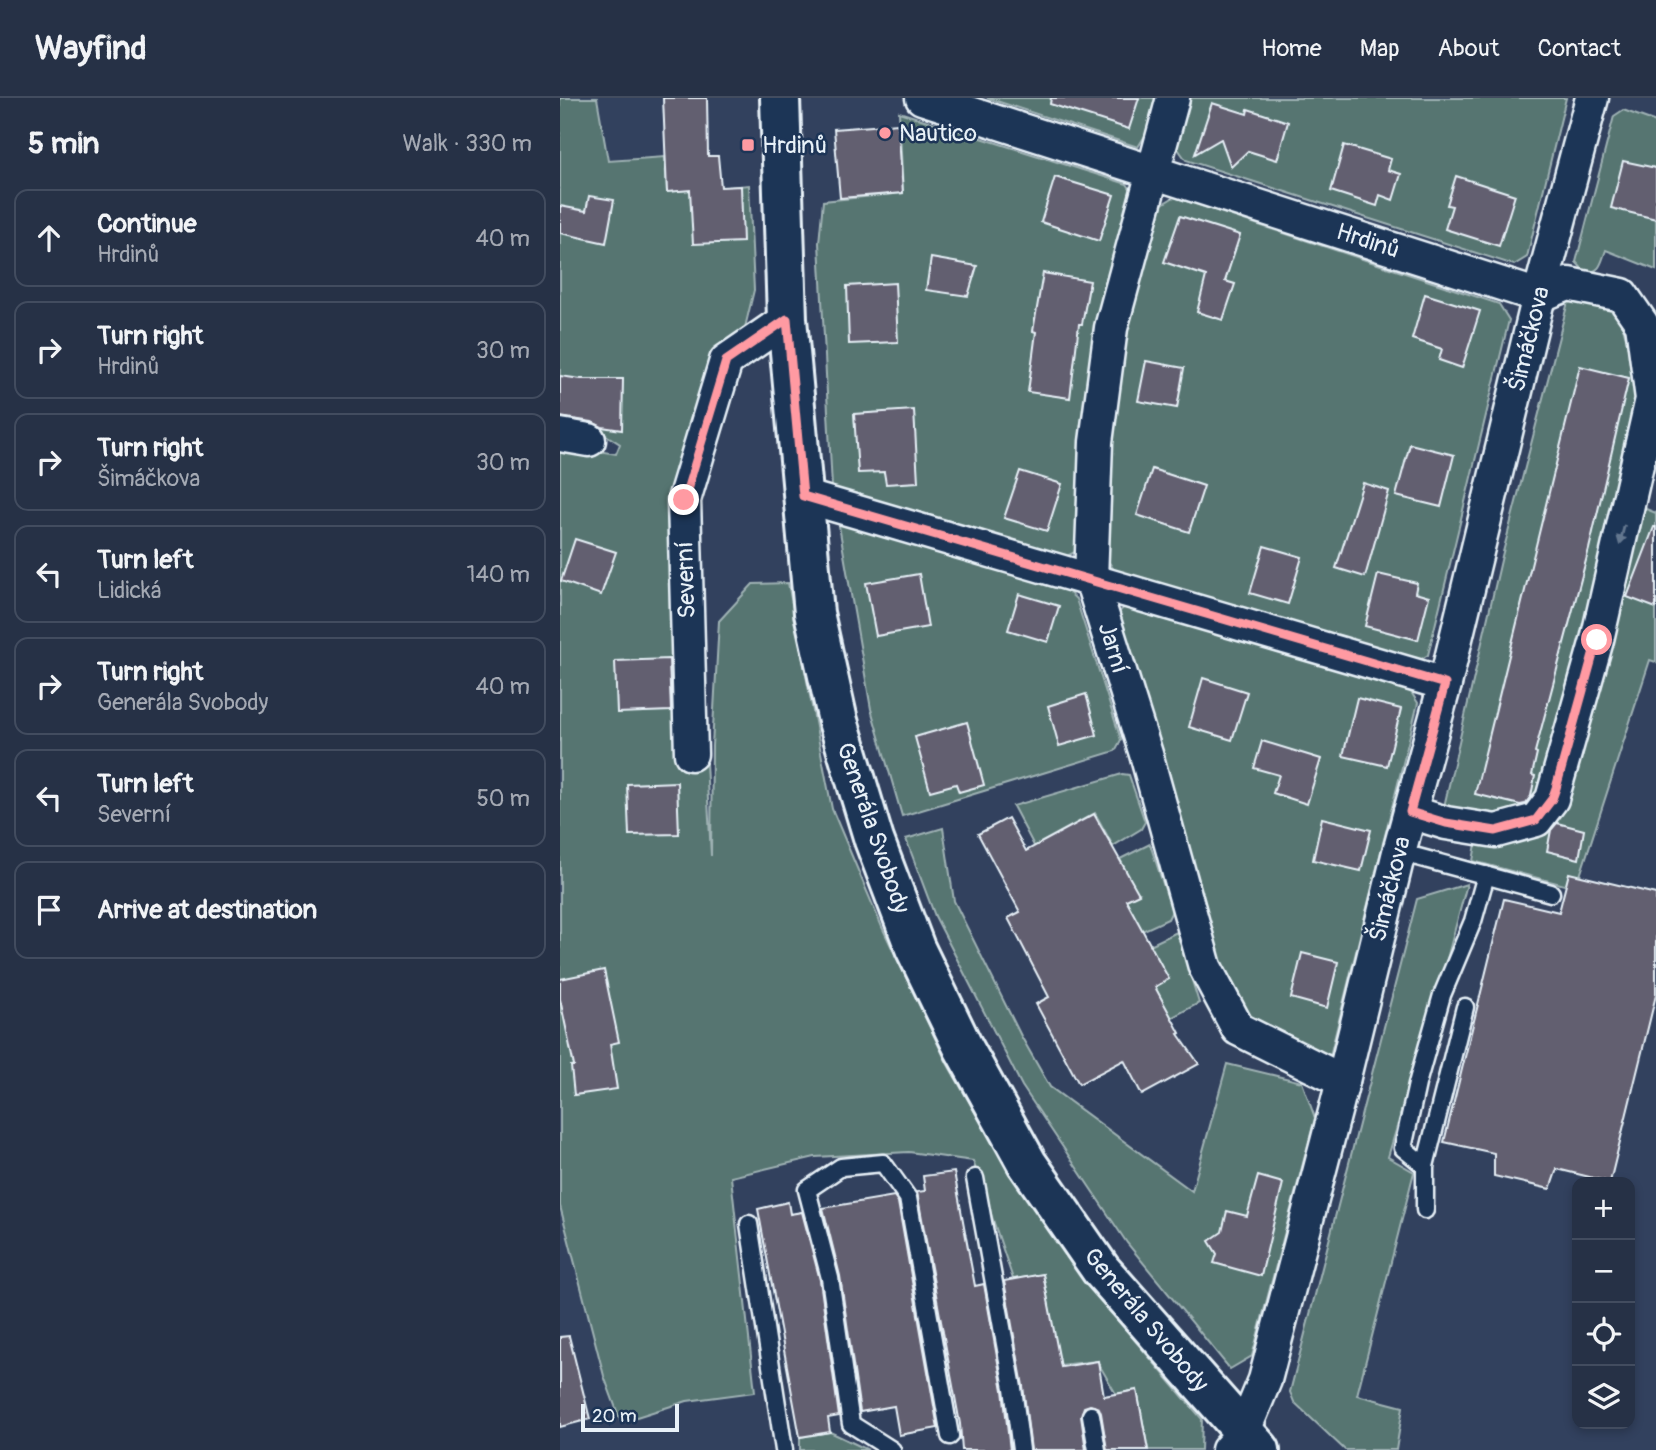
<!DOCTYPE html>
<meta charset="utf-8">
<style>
body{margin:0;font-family:Pangolin,sans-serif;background:#2e394d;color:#f1f3f6}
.controls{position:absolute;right:21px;bottom:21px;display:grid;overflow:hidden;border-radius:14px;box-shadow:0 4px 10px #0003}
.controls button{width:63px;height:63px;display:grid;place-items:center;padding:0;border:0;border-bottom:2px solid #424c5f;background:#263146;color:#f1f3f6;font:35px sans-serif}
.scale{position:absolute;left:21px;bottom:18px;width:98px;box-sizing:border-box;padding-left:7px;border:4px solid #e8f1f8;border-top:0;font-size:19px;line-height:24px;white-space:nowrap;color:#e8f1f8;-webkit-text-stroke:5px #1d3557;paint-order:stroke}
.stop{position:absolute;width:21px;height:21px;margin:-16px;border:5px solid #ff9aa2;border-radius:50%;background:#fff}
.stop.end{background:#ff9aa2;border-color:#fff;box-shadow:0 2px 7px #0008}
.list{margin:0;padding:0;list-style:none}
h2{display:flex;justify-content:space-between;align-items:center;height:91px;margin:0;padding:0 28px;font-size:30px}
h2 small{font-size:23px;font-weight:400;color:#a4a9b3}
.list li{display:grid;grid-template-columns:46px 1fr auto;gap:21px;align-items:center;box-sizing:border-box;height:98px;margin:0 14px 14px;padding:0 14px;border:2px solid #424c5f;border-radius:14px}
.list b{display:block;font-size:26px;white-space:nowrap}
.list p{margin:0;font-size:23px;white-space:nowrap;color:#a4a9b3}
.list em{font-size:23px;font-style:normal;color:#a4a9b3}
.icon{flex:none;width:38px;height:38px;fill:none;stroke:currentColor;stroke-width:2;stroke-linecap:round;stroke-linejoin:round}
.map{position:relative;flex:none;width:1096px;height:1352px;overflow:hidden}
header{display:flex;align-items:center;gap:42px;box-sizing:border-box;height:98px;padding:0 35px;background:#263146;border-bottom:2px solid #424c5f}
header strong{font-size:33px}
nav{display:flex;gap:38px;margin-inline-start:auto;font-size:24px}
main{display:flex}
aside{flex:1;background:#263146}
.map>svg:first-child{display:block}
.green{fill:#567471;stroke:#9fb2b4;stroke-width:2}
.building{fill:#625e70;stroke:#e8f1f8;stroke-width:2}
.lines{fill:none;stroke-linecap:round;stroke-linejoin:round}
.service-casing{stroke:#e8f1f8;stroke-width:21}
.minor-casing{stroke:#e8f1f8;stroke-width:37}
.secondary-casing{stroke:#e8f1f8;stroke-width:44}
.service{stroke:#1d3557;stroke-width:16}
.minor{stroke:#1d3557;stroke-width:32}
.secondary{stroke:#1d3557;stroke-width:38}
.oneway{fill:#64778f}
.route{stroke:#ff9aa2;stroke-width:9}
.poi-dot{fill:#ff9aa2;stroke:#1d3557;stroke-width:2.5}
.labels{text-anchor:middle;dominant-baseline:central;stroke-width:5;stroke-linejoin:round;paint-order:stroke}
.poi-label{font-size:24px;fill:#e8f1f8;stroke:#1d3557;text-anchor:start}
.street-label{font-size:24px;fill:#e8f1f8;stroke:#1d3557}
</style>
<header>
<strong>Wayfind</strong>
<nav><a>Home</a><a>Map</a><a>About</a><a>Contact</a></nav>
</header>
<main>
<aside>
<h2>5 min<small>Walk · 330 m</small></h2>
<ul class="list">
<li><svg class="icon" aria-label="ahead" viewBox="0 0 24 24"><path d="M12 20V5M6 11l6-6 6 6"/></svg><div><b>Continue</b><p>Hrdinů</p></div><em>40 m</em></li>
<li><svg class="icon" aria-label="right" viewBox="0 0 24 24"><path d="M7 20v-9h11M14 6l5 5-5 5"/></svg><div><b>Turn right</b><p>Hrdinů</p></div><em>30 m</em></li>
<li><svg class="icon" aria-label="right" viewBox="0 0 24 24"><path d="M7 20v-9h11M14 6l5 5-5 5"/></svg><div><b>Turn right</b><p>Šimáčkova</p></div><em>30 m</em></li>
<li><svg class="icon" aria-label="left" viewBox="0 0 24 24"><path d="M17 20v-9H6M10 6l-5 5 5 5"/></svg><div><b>Turn left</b><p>Lidická</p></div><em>140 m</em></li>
<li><svg class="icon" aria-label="right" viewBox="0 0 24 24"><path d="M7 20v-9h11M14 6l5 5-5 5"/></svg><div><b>Turn right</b><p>Generála Svobody</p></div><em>40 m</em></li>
<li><svg class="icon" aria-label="left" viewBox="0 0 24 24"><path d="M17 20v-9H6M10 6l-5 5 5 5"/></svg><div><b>Turn left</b><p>Severní</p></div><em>50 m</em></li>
<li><svg class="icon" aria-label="arrive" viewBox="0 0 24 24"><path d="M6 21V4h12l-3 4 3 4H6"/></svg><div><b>Arrive at destination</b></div></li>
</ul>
</aside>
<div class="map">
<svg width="1096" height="1352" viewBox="0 0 1096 1352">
<rect width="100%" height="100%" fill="#32415e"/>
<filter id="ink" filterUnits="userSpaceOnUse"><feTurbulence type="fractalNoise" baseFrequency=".0143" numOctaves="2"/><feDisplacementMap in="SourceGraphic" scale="14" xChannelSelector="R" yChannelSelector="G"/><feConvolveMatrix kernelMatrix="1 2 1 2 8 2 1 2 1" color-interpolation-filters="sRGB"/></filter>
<g filter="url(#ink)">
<g class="green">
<polygon points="0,0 37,0 48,63 105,59 107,94 189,87 194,192 182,242 125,376 127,667 146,665 151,758 152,648 159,523 193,486 228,485 272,711 322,829 387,965 443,1063 525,1184 642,1321 641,1352 588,1352 577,1292 556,1296 537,1263 500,1267 483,1177 453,1181 413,1063 349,1054 255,1059 171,1079 195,1294 127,1303 61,1324 44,1278 0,1108 0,347 56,356 60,346 38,332 0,326"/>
<polygon points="427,0 599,0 591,28 578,49"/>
<polygon points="630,0 1006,0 967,159 954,167 626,62 616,48"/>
<path d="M 1063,12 L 1096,24 L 1096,172 L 1046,152 C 1041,165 1041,174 1026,175 L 1016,164 L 1054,18 Z"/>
<polygon points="339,14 567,86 574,96 517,453 505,459 272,389 259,145 263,103 343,95"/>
<polygon points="614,99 939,206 949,222 868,557 858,563 556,475 547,461 552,333 566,235 601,107"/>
<polygon points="1009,200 1058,212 1082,295 987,695 962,719 883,713 942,458"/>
<polygon points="1081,409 1096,415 1096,564 1090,562 1016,790 913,763 917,740 991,733"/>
<polygon points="278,422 503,489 516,501 561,642 555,653 342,718 311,611"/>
<polygon points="566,508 849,591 858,605 770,958 748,955 691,925 663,887 553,519"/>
<polygon points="562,676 569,677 585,724 581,731 553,748 535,715 480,745 491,780 453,708"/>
<polygon points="383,730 394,803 461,938 490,989 632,1093 667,966 742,984 755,1020 692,1258 670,1271 567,1145 462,988 375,818 346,741"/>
<polygon points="590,746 612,813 608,821 582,833 566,802 579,795 576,794 560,761"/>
<polygon points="907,786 887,861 828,1059 854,1074 797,1297 843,1309 836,1352 785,1352 734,1304 730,1294 857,801"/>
<polygon points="617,834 639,905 611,920 595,889 608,881 590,847"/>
<polygon points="270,1334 308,1352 240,1352 240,1339"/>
</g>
<g class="building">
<polygon points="103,0 147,0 148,58 158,58 161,89 181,88 183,144 133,146 130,92 107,94"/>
<polygon points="491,0 579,0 569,31 490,6"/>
<polygon points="652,5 687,16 688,11 728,24 717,62 688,53 671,69 661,41 635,56"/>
<polygon points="338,26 343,95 280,100 274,31"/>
<polygon points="784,47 831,61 828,72 841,76 833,102 820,97 817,108 771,93"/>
<polygon points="1063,63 1096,70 1096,121 1051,110"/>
<polygon points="896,78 955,97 939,148 885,131 892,108 887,107"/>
<polygon points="495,79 554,97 539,143 481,124"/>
<polygon points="29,98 54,102 46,145 0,135 0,108 26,113"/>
<polygon points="620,118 680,137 665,183 675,186 663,222 637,214 646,178 604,164"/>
<polygon points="371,160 417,168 408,198 366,192"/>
<polygon points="483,175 530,183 522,226 519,226 510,300 468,294 476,234 473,233"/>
<polygon points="335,185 338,244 289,246 287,188"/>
<polygon points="865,196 920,213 902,270 879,262 882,251 852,241"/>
<polygon points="586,263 624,270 617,310 578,303"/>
<polygon points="1020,268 1069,280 1029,451 975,654 977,655 972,677 975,678 971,698 965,706 960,707 915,696"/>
<polygon points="0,278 21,281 63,281 62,332 42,329 32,324 0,319"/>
<polygon points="354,312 358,384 326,386 324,374 298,375 294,316"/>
<polygon points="850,346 894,357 881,409 836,398"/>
<polygon points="592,371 644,388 629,434 577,417"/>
<polygon points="460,373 502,386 487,433 444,420"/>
<polygon points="803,385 829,393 805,479 776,470"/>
<polygon points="1094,429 1096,429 1096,510 1067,499"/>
<polygon points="15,441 56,454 41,497 1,483"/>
<polygon points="704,448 742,459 728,506 690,495"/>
<polygon points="359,476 368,529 316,538 306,485"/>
<polygon points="818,476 857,485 855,495 869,499 858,542 805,528"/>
<polygon points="459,496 499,508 488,544 448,532"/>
<polygon points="109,561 111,613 57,615 55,563"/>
<polygon points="643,580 687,594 672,642 629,629"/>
<polygon points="526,596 537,637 499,648 488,608"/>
<polygon points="797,600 841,611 827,668 783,658"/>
<polygon points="407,624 424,687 399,694 396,686 370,693 355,639"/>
<polygon points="702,643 761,661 747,706 713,695 719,677 694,670"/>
<polygon points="117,684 119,736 69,737 67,686"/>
<polygon points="534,716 579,796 566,802 609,881 595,889 620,935 618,936 639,966 582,997 564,962 519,986 476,906 489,899 448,820 460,814 418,736 448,720 466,753"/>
<polygon points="762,720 811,732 801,773 753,762"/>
<polygon points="997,725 1024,732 1019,761 987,753 991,732"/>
<polygon points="1009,775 1096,796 1096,897 1050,1084 997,1071 990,1091 934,1078 934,1055 884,1044 944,801 999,814"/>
<polygon points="742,855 778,864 767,910 731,900"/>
<polygon points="44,872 59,944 50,946 57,991 14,997 11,968 14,968 0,901 0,881"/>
<polygon points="394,1074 415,1188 424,1186 443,1292 450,1352 402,1352 400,1326 357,1094 365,1093 363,1078"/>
<polygon points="698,1078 723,1085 701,1178 654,1165 657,1156 649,1143 662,1134 667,1113 687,1118"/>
<polygon points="334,1098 338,1104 378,1330 339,1337 334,1308 300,1314 280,1178 263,1110"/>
<polygon points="228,1104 230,1116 242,1114 260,1182 279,1318 268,1320 270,1334 240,1339 198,1111"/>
<polygon points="483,1176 501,1269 538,1263 544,1298 577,1292 588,1352 547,1352 541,1315 539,1310 530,1307 524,1309 521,1318 526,1352 471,1352 463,1288 444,1183"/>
<polygon points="9,1238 30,1321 0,1329 0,1239"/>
</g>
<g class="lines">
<g class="service-casing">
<g id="service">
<polyline points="839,754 991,795"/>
<polyline points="905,909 865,1068 843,1050 857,986 882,897 913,823 926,777"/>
<polyline points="865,1068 865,1112"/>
<polyline points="415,1080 453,1290 461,1352"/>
<polyline points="189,1126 224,1352"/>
<polyline points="531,1317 537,1352"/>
<polyline points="332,1352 291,1326 270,1180 247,1092 281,1069 323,1065 348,1100 390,1338"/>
</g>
</g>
<g class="minor-casing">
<g id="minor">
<polyline points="362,0 979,198 1008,186 1062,197 1082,226 1092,301 1037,542 992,701 976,722 936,733 886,725 850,714"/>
<polyline points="613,0 551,230 536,344 531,481 586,656 645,869 678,931 783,983"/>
<polyline points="0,337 29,342"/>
<polyline points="243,398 885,586"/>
<polyline points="131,656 124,402 166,263 227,221"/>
<polyline points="668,1352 683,1335 705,1282 783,983 839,754 885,586 979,198 1032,0"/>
</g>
</g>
<g class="secondary-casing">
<polyline id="secondary" points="220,0 227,221 254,515 278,623 314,742 355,850 403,949 467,1065 541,1172 700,1352"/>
</g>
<use href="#service" class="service"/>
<use href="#minor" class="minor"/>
<use href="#secondary" class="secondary"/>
</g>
<defs><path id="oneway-solid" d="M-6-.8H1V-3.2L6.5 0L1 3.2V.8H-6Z" transform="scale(1.75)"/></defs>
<use class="oneway" href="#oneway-solid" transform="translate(1062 437) rotate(104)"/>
</g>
<g class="lines" filter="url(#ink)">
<polyline class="route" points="124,402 166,263 227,221 243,398 885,586 850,714 886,725 936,733 976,722 992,701 996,690 1037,542"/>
</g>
<g class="poi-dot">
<circle cx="325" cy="35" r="7"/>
<rect x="181" y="40" width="14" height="14" rx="3.5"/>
</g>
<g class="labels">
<g class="poi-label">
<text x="339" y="35">Nautico</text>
<text x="202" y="47">Hrdinů</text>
</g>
<g class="street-label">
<text transform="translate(808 143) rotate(18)">Hrdinů</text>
<text transform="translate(969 241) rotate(-76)">Šimáčkova</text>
<text transform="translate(126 482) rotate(-92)">Severní</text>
<text transform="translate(553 550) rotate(73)">Jarní</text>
<text transform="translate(313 730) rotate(71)">Generála Svobody</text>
<text transform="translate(830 791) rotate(-76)">Šimáčkova</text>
<text transform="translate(586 1222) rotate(50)">Generála Svobody</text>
</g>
</g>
</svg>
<div class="controls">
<button>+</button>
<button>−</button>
<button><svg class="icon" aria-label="locate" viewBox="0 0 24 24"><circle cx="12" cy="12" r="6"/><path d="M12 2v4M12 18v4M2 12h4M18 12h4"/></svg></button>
<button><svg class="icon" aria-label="layers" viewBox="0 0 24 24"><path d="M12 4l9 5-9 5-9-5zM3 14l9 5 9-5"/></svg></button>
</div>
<div class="scale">20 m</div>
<div class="stop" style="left:1037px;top:542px"></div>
<div class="stop end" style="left:124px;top:402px"></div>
</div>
</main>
